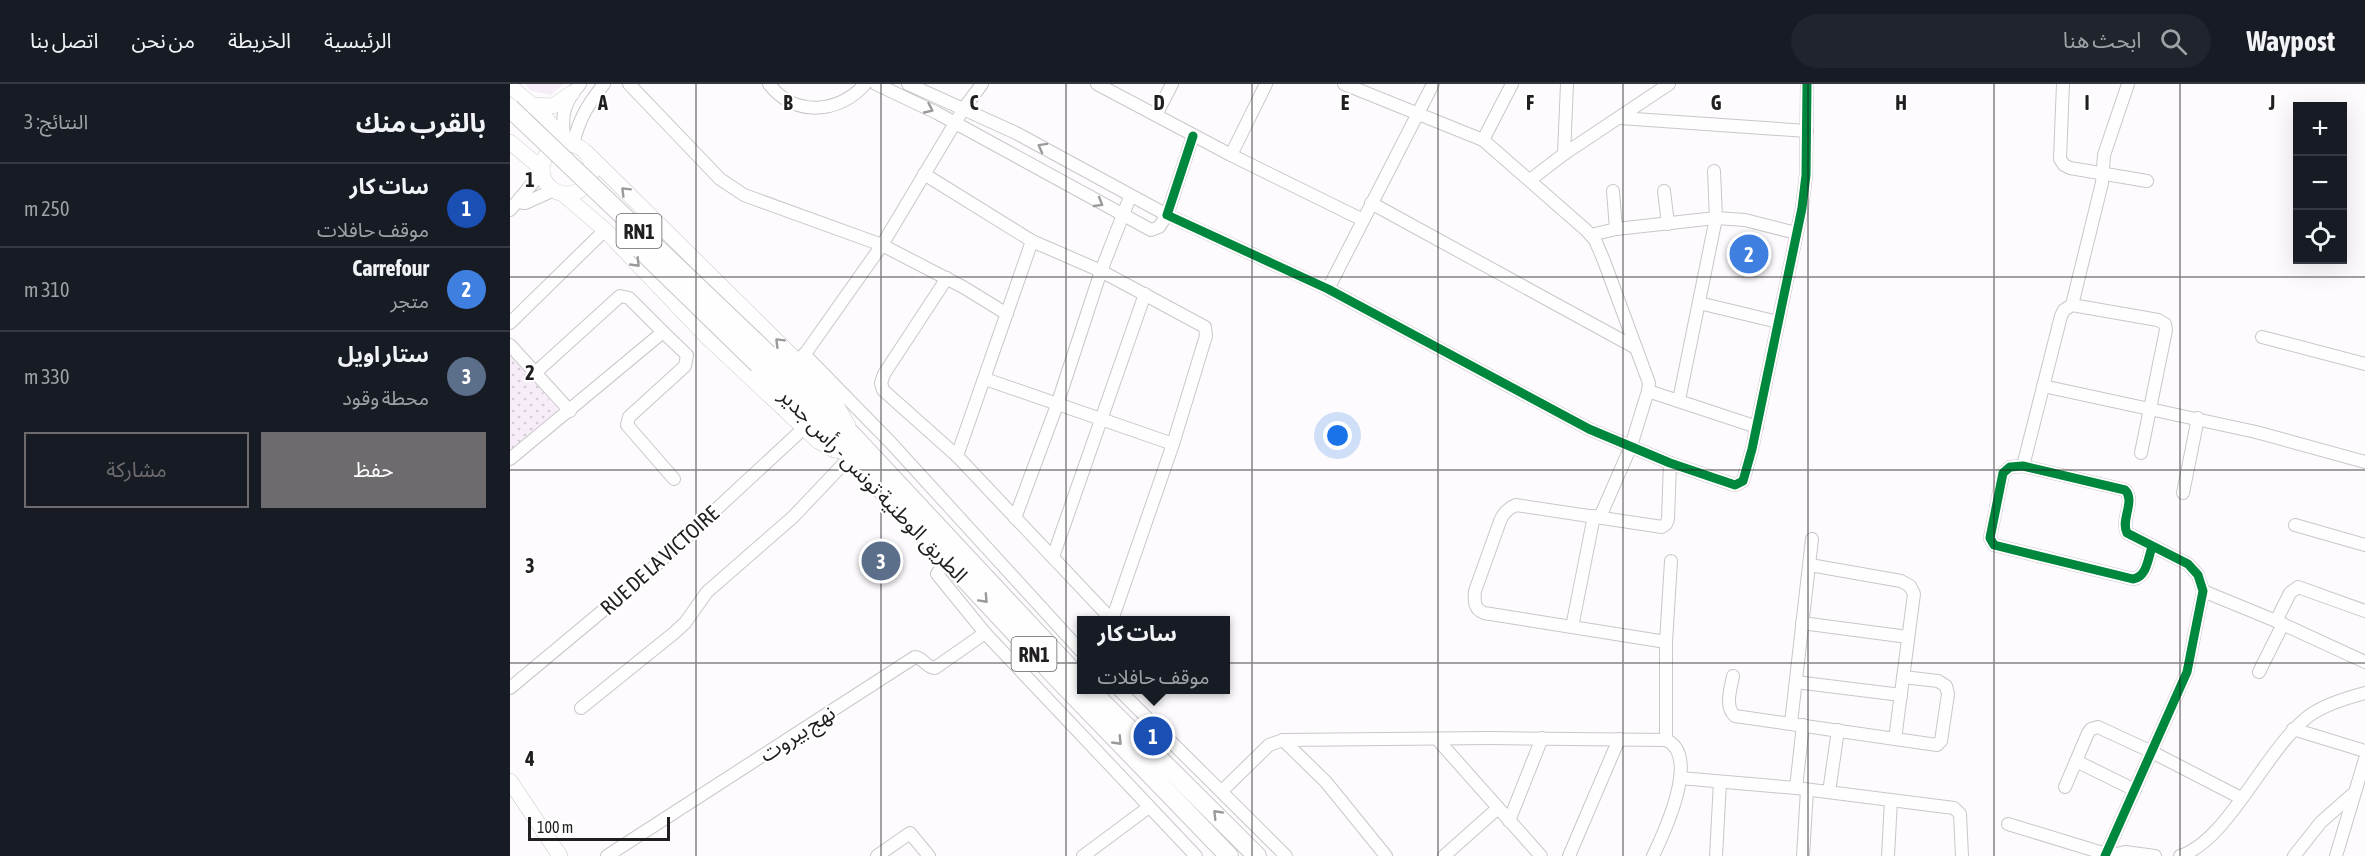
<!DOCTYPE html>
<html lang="ar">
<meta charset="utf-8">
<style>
body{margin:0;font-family:"Asap Condensed","Noto Sans Arabic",sans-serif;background:#20242c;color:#f1f3f6;direction:rtl}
.controls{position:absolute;right:18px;top:18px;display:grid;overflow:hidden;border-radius:0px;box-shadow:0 6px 24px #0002}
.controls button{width:54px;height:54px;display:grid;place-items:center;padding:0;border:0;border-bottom:2px solid #363941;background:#171b24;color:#f1f3f6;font:30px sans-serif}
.scale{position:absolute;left:18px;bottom:15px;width:142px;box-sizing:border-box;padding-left:6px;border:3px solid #201e20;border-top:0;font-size:16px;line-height:21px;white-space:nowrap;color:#201e20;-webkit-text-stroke:4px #fff;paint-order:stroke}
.you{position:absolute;left:828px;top:352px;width:21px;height:21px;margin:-15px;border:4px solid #fff;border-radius:50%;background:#1a73e8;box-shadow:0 0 0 9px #1a73e833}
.badge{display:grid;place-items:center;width:39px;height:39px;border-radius:50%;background:#6d6b6d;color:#fff;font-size:20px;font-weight:700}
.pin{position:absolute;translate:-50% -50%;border:3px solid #fff;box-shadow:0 2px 6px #0006}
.popup{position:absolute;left:567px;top:532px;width:153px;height:78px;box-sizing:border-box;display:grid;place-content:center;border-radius:0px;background:#171b24;filter:drop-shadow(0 2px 4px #0005);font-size:20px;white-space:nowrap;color:#9ea1a6}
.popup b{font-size:22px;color:#f1f3f6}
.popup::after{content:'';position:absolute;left:50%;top:100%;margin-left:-12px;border:12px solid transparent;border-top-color:#171b24}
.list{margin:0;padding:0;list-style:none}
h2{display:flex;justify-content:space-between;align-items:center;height:78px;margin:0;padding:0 24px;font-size:26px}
h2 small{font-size:20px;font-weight:400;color:#9ea1a6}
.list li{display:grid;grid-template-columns:39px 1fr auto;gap:18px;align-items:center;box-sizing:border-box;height:84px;padding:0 24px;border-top:2px solid #363941}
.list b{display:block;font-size:22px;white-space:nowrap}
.list p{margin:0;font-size:20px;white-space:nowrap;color:#9ea1a6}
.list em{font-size:20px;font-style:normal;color:#9ea1a6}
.actions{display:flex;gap:12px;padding:18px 24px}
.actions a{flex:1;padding:14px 0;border:2px solid #6d6b6d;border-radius:0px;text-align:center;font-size:21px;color:#6d6b6d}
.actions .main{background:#6d6b6d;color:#fff}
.icon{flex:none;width:33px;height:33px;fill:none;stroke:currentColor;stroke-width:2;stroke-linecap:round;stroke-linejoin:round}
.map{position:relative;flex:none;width:1855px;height:772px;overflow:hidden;direction:ltr}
header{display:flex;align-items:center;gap:36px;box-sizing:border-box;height:84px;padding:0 30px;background:#171b24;border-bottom:2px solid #363941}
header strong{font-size:28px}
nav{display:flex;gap:33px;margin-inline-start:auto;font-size:21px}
.search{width:420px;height:54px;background:#20242c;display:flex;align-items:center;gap:15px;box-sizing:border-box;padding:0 21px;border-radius:33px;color:#9ea1a6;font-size:22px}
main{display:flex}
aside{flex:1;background:#171b24}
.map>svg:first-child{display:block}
.grass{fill:#f7edf9}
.park{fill:url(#park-dots)}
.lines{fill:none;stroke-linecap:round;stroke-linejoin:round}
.minor-casing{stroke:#c9c7c9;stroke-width:14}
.major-casing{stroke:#c9c7c9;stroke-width:16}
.highway-casing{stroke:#c9c7c9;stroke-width:20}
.minor{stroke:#fffeff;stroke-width:12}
.major{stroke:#fffeff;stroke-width:15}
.highway{stroke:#fffeff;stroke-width:18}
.highway-bridge-casing{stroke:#c9c7c9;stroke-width:20;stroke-linecap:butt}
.highway-bridge{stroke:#fffeff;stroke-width:18}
.cycleway-casing{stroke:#fff;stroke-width:13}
.cycleway{stroke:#00873e;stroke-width:9}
.oneway{stroke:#9b999b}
.grid{fill:none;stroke:#201e20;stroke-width:1.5;stroke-opacity:0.55}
.labels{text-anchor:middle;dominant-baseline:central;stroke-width:4.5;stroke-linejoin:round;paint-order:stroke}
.shield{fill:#fff;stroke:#636263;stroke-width:1.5}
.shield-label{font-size:20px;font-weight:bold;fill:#201e20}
.street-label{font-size:21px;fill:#201e20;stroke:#fff}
.grid-label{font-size:20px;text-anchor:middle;font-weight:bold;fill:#201e20;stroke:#fff;stroke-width:4.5;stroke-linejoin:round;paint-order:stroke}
</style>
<header>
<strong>Waypost</strong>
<div class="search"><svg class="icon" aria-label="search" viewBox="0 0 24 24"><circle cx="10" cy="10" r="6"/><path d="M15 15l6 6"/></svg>ابحث هنا</div>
<nav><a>الرئيسية</a><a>الخريطة</a><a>من نحن</a><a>اتصل بنا</a></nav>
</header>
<main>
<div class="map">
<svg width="1855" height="772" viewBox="0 0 1855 772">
<defs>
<pattern id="park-dots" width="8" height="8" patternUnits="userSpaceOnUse" patternTransform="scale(1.5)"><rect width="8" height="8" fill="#f7edf9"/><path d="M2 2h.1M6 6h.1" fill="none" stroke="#d3cbd5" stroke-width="1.8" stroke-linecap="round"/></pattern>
</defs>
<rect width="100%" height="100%" fill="#fdfbfd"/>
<polygon class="grass" points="15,0 53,0 41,11 21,7"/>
<polygon class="park" points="0,270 49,327 0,369"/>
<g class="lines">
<g class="minor-casing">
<g id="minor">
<polyline points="119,0 210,95 234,111 372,161 453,203 497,230"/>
<path d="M 259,0 C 284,33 329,30 355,0"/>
<polyline points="366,0 427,29 641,146 649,143 657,131 506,49 398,0"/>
<polyline points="587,0 721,71 853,136"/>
<polyline points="834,0 973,56 1076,146 1085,156 1094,177 1139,299 1138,307 1121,362 1090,433"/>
<polyline points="1553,0 1550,75 1554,81 1560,84 1637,97"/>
<polyline points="646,31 662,0"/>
<polyline points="1110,34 1297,47"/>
<polyline points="683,52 657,131 818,205 1079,345 1160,379 1225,401 1233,397 1242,365 1292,124 1296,91 1297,0"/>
<polyline points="973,56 1002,0"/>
<path d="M 55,59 C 51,33 52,21 70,0"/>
<path d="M 63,60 C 69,35 78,20 94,0"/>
<polyline points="1054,70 1057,0"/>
<polyline points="721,71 756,0"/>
<polyline points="414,90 522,157 591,187 695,243 696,252 663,360 602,536"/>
<polyline points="1020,96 1054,70 1159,0"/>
<polyline points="1103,107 1106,145"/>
<polyline points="1154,107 1158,140"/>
<polyline points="8,118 15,119 44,106"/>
<polyline points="861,119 1126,264"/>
<polyline points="0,126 32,88"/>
<polyline points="1081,151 1106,145 1206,134 1235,136 1286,149"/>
<polyline points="437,194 374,290 371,299 373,306 447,372 602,536"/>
<polyline points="818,205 923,0"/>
<polyline points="1189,219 1268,238"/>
<polyline points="1562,221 1592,99 1594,71 1618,0"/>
<polyline points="0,239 95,146"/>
<polyline points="153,248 177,271 175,282 119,333 117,341 164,395"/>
<polyline points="1752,253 1855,280"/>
<polyline points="0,261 60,327"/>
<polyline points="294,270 381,359 571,567"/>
<polyline points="290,277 372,161 454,24 472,0"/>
<polyline points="475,295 663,360"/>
<polyline points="1533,302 1746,348 1855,378"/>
<polyline points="1138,307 1247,343"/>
<polyline points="1169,316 1206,134 1204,87"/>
<polyline points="447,372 522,157"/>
<polyline points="0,375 153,248 119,214 110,212 25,289"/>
<polyline points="1513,382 1551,232 1554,226 1562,221 1648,236 1655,240 1656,246 1631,369"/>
<polyline points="1673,409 1688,334"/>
<polyline points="505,434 547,321 591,187 620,113"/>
<polyline points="1785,441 1855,461"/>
<polyline points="543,473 635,210"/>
<polyline points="437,475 427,490 475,549 686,772"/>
<polyline points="1300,481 1391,497 1400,502 1404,510 1385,655"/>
<polyline points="1693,507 1766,537 1855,578"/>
<polyline points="1766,537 1780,509 1788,503 1855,527"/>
<polyline points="1292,539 1398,553"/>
<polyline points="1062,543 1084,432"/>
<path d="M 1156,558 L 974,529 C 964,525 964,517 965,507 L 989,440 C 992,430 997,425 1006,421 L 1152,443 L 1156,440 L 1158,435 L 1160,379"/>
<polyline points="1749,588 1773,540"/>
<path d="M 1223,592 C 1221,604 1214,623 1225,632 L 1427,661 L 1431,657 L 1438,610 L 1436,602 L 1428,597 L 1393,593"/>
<polyline points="1286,598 1391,611"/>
<polyline points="0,604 132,494 294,344"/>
<polyline points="609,606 776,772"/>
<polyline points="71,624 164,549 175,539 197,508 283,433 339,374"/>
<polyline points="1281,639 1302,455"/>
<polyline points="1783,645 1855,667"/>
<polyline points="927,655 1031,772"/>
<polyline points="773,656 816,698 876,772"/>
<polyline points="1566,677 1625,706"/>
<polyline points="1170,694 1286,704 1444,724 1450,730 1452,772"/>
<polyline points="1555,703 1578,649 1581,645 1588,643 1642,668 1731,714"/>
<polyline points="1286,704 1293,641"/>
<polyline points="712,707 759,661 773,656 979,654 1156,656"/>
<polyline points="1319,708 1328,646"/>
<polyline points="999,737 1032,654"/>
<polyline points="1498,740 1596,770"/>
<path d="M 97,772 L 405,573 C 413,573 416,584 425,584 L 475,549"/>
<polyline points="367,772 400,749 419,772"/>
<polyline points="573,772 639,723"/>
<polyline points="934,772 988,724"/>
<polyline points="1059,772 1109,655"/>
<path d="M 1143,772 C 1154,749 1191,671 1156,656 L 1156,558 L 1161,477"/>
<polyline points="1206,772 1210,698"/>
<polyline points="1293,772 1297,706"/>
<polyline points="1378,772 1381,716"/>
<path d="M 1595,772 L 1677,588 L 1693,507 L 1688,491 L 1678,480 L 1617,449 C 1610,436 1626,417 1615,406 L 1513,382 L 1500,383 L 1493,389 L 1480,454 L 1484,461 L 1623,495 C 1637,493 1638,474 1642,463"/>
<polyline points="1599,772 1615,768 1645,772"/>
<path d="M 1670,772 C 1719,756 1755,665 1800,631 C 1816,620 1836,614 1855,609"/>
<polyline points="1784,772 1811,738 1844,709"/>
<polyline points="1826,772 1855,675"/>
</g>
</g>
<g class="major-casing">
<g id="major">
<path d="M 0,2 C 18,19 44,35 51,60"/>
<polyline points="20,21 43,22 62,9"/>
<polyline points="0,58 32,85"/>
<circle cx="57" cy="85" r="25"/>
<polyline points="77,69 289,279 326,321 338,342"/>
<polyline points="53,110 95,146 197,253 308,357 324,366 332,367"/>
<polyline points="0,697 50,772"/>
</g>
</g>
<g class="highway-casing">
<g id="highway">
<polyline points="258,270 344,353 571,596"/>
<polyline points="248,280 355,388 545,592 719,772"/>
<polyline points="580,606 747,772"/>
</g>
</g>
<use href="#minor" class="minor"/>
<use href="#major" class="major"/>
<use href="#highway" class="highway"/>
<g class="highway-bridge-casing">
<g id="highway-bridge">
<polyline points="0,24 258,270"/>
<polyline points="130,165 248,280"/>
</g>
</g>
<use href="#highway-bridge" class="highway-bridge"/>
<g class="cycleway-casing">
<g id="cycleway">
<polyline points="683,52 657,131 818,205 1079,345 1160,379 1225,401 1233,397 1242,365 1292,124 1296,91 1297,0"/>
<path d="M 1595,772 L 1677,588 L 1693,507 L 1688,491 L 1678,480 L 1617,449 C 1610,436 1626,417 1615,406 L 1513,382 L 1500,383 L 1493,389 L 1480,454 L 1484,461 L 1623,495 C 1637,493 1638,474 1642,463"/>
</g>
</g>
<use href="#cycleway" class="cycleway"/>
</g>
<defs><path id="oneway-chevron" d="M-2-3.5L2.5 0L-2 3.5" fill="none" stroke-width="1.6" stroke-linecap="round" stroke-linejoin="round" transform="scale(1.5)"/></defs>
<g class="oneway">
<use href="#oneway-chevron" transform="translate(419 25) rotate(25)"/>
<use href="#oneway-chevron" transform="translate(532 63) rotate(-151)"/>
<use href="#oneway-chevron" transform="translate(115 107) rotate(-135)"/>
<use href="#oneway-chevron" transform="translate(589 119) rotate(30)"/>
<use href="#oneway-chevron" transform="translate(126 179) rotate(46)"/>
<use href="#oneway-chevron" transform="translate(269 258) rotate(-135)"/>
<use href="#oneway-chevron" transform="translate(474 515) rotate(47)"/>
<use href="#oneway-chevron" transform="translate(608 657) rotate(46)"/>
<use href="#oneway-chevron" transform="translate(707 730) rotate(-134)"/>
</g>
<path class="grid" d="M 186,0 L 186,772M 371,0 L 371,772M 556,0 L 556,772M 742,0 L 742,772M 928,0 L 928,772M 1113,0 L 1113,772M 1298,0 L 1298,772M 1484,0 L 1484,772M 1670,0 L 1670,772M 0,193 L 1855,193M 0,386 L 1855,386M 0,579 L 1855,579"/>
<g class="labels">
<g class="shield">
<rect x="106.5" y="130" width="45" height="34" rx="4.5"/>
<rect x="501.5" y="553" width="45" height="34" rx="4.5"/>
</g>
<g class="shield-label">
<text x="129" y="147">RN1</text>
<text x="524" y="570">RN1</text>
</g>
<g class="street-label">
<text transform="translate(364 401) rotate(46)">الطريق الوطنية تونس - رأس جدير</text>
<text transform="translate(149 476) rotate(-42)">RUE DE LA VICTOIRE</text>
<text transform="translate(287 649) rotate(-33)">نهج بيروت</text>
</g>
</g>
<g class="grid-label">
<text x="93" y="26">A</text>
<text x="278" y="26">B</text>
<text x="464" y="26">C</text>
<text x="649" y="26">D</text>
<text x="835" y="26">E</text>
<text x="1020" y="26">F</text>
<text x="1206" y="26">G</text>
<text x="1391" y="26">H</text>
<text x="1577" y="26">I</text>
<text x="1762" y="26">J</text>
<text x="20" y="103">1</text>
<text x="20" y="296">2</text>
<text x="20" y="489">3</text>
<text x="20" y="682">4</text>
</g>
</svg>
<div class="controls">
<button>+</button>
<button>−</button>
<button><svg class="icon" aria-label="locate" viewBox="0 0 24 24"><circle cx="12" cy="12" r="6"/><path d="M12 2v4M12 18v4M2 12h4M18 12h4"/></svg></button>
</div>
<div class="scale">100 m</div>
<div class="you"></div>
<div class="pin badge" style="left:643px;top:652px;background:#1a4fb4">1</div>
<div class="popup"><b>سات كار</b>موقف حافلات</div>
<div class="pin badge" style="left:1239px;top:170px;background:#3f7fe0">2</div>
<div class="pin badge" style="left:371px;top:477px;background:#5c6f8a">3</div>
</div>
<aside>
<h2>بالقرب منك<small>النتائج: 3</small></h2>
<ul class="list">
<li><span class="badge" style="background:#1a4fb4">1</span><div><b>سات كار</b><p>موقف حافلات</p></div><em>250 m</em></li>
<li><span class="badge" style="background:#3f7fe0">2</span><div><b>Carrefour</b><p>متجر</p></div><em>310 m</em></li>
<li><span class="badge" style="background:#5c6f8a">3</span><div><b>ستار اويل</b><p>محطة وقود</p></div><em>330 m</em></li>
</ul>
<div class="actions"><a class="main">حفظ</a><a>مشاركة</a></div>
</aside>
</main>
